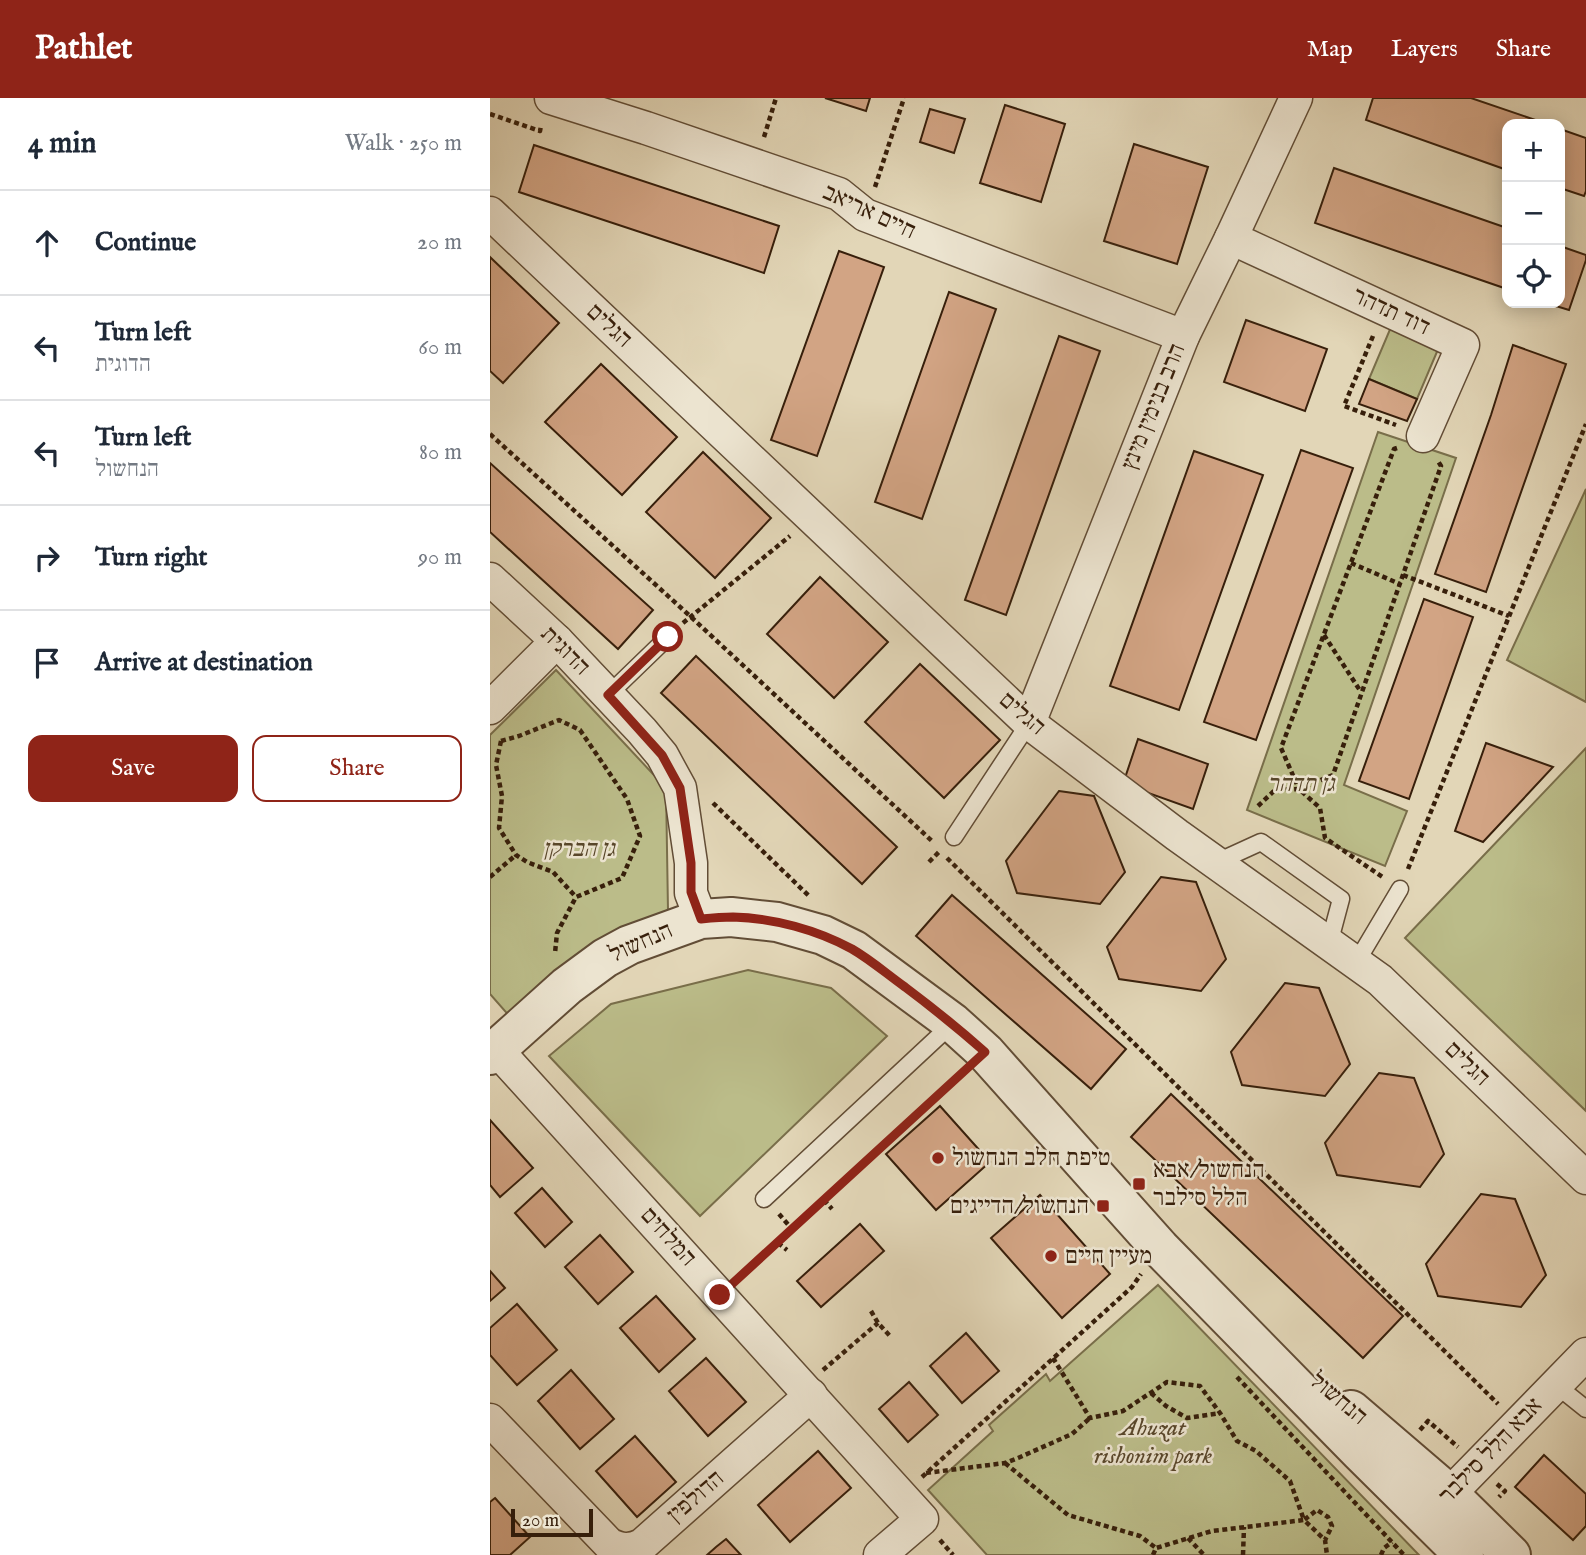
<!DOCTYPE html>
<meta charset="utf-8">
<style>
body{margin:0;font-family:"IM FELL English","Frank Ruhl Libre",serif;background:#f2f2f3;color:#1f2937}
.controls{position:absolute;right:21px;top:21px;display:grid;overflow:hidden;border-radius:14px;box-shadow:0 4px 18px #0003}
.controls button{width:63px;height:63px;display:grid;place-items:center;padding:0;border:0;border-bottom:2px solid #e0e1e3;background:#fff;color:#1f2937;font:35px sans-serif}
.scale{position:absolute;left:21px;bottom:18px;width:82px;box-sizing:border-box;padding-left:7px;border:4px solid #371f0b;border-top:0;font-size:19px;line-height:24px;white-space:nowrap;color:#371f0b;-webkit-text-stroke:5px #ece4d0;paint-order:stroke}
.stop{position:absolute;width:21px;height:21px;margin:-16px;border:5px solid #8f2418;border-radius:50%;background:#fff}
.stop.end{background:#8f2418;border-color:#fff;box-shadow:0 2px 7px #0008}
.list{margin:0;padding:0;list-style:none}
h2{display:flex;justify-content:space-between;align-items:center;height:91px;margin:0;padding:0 28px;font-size:30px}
h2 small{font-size:23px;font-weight:400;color:#747a83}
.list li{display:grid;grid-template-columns:46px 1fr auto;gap:21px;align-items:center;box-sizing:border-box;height:105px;padding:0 28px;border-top:2px solid #e0e1e3}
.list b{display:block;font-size:26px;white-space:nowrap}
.list p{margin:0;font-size:23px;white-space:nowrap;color:#747a83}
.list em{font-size:23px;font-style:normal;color:#747a83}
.actions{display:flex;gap:14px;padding:21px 28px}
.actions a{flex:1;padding:16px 0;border:2px solid #8f2418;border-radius:14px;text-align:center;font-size:24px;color:#8f2418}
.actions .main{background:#8f2418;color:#fff}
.icon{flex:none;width:38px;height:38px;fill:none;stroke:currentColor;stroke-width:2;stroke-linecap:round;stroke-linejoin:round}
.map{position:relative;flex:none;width:1096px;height:1457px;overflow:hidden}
header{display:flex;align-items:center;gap:42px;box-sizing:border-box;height:98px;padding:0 35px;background:#8f2418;color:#fff}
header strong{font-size:33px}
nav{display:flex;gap:38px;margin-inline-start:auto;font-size:24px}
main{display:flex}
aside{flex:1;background:#fff}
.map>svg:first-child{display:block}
.green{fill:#bbbc89;stroke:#796e4a;stroke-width:2}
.building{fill:#d2a484;stroke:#371f0b;stroke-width:2}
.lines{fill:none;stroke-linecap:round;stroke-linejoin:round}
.service-casing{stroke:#624d36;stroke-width:19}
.minor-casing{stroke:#624d36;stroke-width:35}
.tertiary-casing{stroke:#624d36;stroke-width:42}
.path{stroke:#371f0b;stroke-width:4.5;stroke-dasharray:5 3.5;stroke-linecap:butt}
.service{stroke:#ece4d0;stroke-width:16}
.minor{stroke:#ece4d0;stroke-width:32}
.tertiary{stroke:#ece4d0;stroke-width:38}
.route{stroke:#8f2418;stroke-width:9}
.poi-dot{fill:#8f2418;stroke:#ece4d0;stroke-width:2.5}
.labels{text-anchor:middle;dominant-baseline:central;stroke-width:5;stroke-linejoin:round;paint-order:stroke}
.street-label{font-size:24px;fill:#371f0b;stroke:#ece4d0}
.park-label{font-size:24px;font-style:italic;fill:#58462a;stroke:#ece4d0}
.poi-label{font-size:24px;fill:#371f0b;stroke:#ece4d0;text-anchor:start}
</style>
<header>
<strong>Pathlet</strong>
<nav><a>Map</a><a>Layers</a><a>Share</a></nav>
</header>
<main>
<aside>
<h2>4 min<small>Walk · 250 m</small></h2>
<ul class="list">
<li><svg class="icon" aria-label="ahead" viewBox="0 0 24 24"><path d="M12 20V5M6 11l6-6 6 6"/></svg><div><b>Continue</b></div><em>20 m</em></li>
<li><svg class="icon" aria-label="left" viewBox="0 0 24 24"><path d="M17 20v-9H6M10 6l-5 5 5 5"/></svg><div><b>Turn left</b><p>הדוגית</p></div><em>60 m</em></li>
<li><svg class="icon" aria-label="left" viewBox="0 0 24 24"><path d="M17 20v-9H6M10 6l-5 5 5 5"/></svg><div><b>Turn left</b><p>הנחשול</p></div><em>80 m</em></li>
<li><svg class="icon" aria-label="right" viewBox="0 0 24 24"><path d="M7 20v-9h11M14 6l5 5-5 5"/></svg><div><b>Turn right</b></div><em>90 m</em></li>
<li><svg class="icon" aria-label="arrive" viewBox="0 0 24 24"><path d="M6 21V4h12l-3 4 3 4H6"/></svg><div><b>Arrive at destination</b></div></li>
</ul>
<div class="actions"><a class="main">Save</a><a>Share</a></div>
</aside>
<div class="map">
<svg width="1096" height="1457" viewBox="0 0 1096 1457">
<rect width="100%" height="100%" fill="#e2d6b7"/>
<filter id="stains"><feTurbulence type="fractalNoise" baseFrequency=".00286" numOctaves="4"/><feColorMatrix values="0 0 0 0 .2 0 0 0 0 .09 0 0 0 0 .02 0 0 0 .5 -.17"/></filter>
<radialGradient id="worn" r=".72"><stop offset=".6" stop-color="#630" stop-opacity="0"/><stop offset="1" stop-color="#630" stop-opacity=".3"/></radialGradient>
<g class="green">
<polygon points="901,229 949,249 927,301 879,281"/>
<polygon points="888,334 966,360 854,687 917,713 895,768 757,712"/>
<polygon points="1096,391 1096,604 1017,562"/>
<polygon points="66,572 176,690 178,813 22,921 0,896 0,637"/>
<polygon points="1096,650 1096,1013 915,840"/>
<polygon points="258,872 341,890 397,938 210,1118 59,958 121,906"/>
<polygon points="668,1187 929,1457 497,1457 438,1392 503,1333 499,1327 556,1276 560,1283"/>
</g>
<g class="building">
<polygon points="335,0 380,0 376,13"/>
<polygon points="883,0 981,0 1057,26 1017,26 1017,72 876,22"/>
<polygon points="515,7 575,26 551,104 490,85"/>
<polygon points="440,11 475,21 464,55 430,44"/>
<polygon points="1070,31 1096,40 1096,93 1094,98 1070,90"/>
<polygon points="644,46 718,69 687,166 614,143"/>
<polygon points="44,47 289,128 274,175 29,94"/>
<polygon points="844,70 1017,130 1017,191 825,125"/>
<polygon points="1070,148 1096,157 1096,162 1079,212 1056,205 1070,205"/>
<polygon points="349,153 394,169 327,358 281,342"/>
<polygon points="0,159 69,225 13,285 0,273"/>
<polygon points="459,194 506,211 432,421 385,404"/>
<polygon points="756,222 837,251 815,313 734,284"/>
<polygon points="569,238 610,253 516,517 475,502"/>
<polygon points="1023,247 1076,266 996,494 945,476 1001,317"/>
<polygon points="111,266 187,339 132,397 55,324"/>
<polygon points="879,281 927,301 917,323 869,306"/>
<polygon points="811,352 863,370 766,642 714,624"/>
<polygon points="704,353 773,377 689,612 620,588"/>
<polygon points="213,354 281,420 225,480 156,414"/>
<polygon points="0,365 163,512 128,551 0,434"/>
<polygon points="330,479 398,544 344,600 277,536"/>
<polygon points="934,501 983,519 919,701 869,683"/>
<polygon points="206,558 407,749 372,786 171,595"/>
<polygon points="430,566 510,642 454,700 375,624"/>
<polygon points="648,641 718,666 703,711 633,686"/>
<polygon points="996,645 1063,669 993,744 965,733"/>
<polygon points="569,693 604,698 635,774 610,806 527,795 516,763"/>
<polygon points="671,779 706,784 736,861 711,893 629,881 617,849"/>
<polygon points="462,797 636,951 601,991 426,838"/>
<polygon points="795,885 829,890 860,966 835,998 752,987 741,954"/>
<polygon points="889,975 924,980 954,1056 930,1089 847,1077 835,1045"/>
<polygon points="681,996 913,1218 873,1260 641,1039"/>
<polygon points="450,1008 500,1064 446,1112 396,1056"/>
<polygon points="0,1022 43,1070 10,1099 0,1087"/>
<polygon points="52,1090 82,1124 55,1149 25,1115"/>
<polygon points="991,1096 1025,1101 1056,1177 1031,1209 948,1198 936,1166"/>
<polygon points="550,1097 620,1176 572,1220 501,1140"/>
<polygon points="370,1126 394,1153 331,1209 307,1183"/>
<polygon points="110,1137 143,1174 108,1206 75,1169"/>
<polygon points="0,1173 15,1190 0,1203"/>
<polygon points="166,1198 205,1241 169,1274 130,1230"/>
<polygon points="27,1206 67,1252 27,1287 0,1257 0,1230"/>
<polygon points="476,1235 509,1273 472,1305 440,1268"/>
<polygon points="216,1260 256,1304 218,1338 179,1293"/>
<polygon points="81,1272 124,1321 90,1351 48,1303"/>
<polygon points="419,1284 448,1317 418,1344 389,1311"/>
<polygon points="145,1338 186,1384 147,1419 106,1373"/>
<polygon points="328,1353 361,1390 300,1444 268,1407"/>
<polygon points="1054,1357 1096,1396 1096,1428 1083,1442 1025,1389"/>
<polygon points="5,1400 40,1439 20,1457 0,1457 0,1404"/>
<polygon points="236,1441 251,1457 217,1457 226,1449"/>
</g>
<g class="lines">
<g class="service-casing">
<g id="service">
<polyline points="118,597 178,539"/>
<polyline points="464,739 539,625"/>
<polyline points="725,765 771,744 851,801 839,846"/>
<polyline points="866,865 910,791"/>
<polyline points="274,1101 463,925"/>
<polyline points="1066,1287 1096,1311"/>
</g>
</g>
<g class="minor-casing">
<g id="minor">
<polyline points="61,0 156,30 349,96 375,117 693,238"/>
<polyline points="0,115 539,625 687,737 890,882 1096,1080"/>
<polyline points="741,140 973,247 933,338"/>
<polyline points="0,481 67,543 152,633 172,657 190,690 201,765 201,795 211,821"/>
<polyline points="0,610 67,543"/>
<polyline points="539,625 693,238 741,140 806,0"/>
<polyline points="6,951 432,1421 390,1457"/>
<path d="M 0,1322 L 119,1446 C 131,1452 139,1453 152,1447 L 321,1297"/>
<polyline points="943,1413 1096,1256"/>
</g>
</g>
<g class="tertiary-casing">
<g id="tertiary">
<polyline points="0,957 77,888 115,860 139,847 211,821 241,819 287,824 333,837 364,852 463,925 495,954 670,1150 870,1354 974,1457"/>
<polyline points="861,1312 959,1396 1021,1457"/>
</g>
</g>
<g class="path">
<polyline points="0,16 50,33 51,28"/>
<polyline points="274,39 286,0"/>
<polyline points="385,89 414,0"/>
<polyline points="883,238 854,308 906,327"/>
<polyline points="0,336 200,518 443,744"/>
<polyline points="907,350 904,351 791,650 809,691 843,677 951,368 948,363"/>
<polyline points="861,465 910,486"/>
<polyline points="913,477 1019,518"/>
<polyline points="193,525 300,438"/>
<polyline points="834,537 871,594"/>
<polyline points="11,643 29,638 69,622 90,632 137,701 150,738 132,780 86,799 67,835 65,855"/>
<polyline points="11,643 6,667 12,698 9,730 26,757 37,764 63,774 86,799"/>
<polyline points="223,705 320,799"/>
<polyline points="768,708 785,692 809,691 830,710 835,740 894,780"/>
<polyline points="457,760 1008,1306"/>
<polyline points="439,764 451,752"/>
<polyline points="918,771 1096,326"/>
<polyline points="0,779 26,757"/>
<polyline points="334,1102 342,1111"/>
<polyline points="289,1116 302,1131"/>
<polyline points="288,1145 297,1152"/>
<polyline points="251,1178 471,976"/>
<polyline points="381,1213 388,1225 400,1238"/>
<polyline points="563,1260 600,1320 633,1313 677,1284 710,1288 730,1315 747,1343 766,1353 800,1383 814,1422 827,1412 838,1419 842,1428 835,1442"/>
<polyline points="333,1272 388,1225"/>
<polyline points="747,1279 914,1457"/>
<polyline points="661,1295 676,1308 697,1320 730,1315"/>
<polyline points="930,1332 938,1323 968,1349"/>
<polyline points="515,1365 578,1417 650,1438 666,1450"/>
<polyline points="436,1375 515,1365 528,1360 582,1336 600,1320"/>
<polyline points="432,1379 642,1189 651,1176"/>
<polyline points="1007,1386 1015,1393 1009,1399"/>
<polyline points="698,1440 714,1457"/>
<polyline points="450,1442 463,1457"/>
<polyline points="663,1457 666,1450 722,1433 814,1422 835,1442 837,1457"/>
<polyline points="753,1457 754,1429"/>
<polyline points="891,1457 894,1450 902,1444"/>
</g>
<use href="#service" class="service"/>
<use href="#minor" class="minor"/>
<use href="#tertiary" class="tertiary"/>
</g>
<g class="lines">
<path class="route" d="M 178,539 L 118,597 L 172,657 L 190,690 L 201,765 L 201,794 L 211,821 C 221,820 232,819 243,819 C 284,820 327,832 362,851 C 381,862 398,877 415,889 C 443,910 469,931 495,954 L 230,1197"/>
</g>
<g class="poi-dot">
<circle cx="448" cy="1060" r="7"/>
<rect x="642" y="1079" width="14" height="14" rx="3.5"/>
<rect x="606" y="1101" width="14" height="14" rx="3.5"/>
<circle cx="561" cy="1158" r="7"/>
</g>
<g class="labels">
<g class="street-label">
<text transform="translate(379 114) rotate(25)">חיים אריאב</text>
<text transform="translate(901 214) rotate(25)">דוד תדהר</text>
<text transform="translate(119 228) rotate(43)">הגלים</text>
<text transform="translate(664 309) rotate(-68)">הרב בנימין מינץ</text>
<text transform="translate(75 553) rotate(45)">הדוגית</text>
<text transform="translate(532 616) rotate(41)">הגלים</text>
<text transform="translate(151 845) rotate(-24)">הנחשול</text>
<text transform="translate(977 966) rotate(44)">הגלים</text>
<text transform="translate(178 1139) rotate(48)">המלחים</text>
<text transform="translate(848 1301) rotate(40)">הנחשול</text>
<text transform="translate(1001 1353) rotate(-46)">אבא הלל סילבר</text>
<text transform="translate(206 1399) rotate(-41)">הדולפין</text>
</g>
<g class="park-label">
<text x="811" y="686">גן תדהר</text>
<text x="89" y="751">גן הברקן</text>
<text x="663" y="1330">Ahuzat<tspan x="663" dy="28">rishonim park</tspan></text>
</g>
<g class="poi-label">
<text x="462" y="1060">טיפת חלב הנחשול</text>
<text x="663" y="1072">הנחשול/אבא<tspan x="663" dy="28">הלל סילבר</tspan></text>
<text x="599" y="1108" text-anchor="end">הנחשול/הדייגים</text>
<text x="575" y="1158">מעיין חיים</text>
</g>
</g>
<rect width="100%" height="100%" filter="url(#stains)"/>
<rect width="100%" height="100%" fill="url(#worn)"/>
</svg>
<div class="controls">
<button>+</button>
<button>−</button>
<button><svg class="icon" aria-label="locate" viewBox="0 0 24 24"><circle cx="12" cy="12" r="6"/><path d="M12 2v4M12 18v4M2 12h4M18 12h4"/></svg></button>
</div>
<div class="scale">20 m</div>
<div class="stop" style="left:178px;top:539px"></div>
<div class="stop end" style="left:230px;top:1197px"></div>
</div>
</main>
